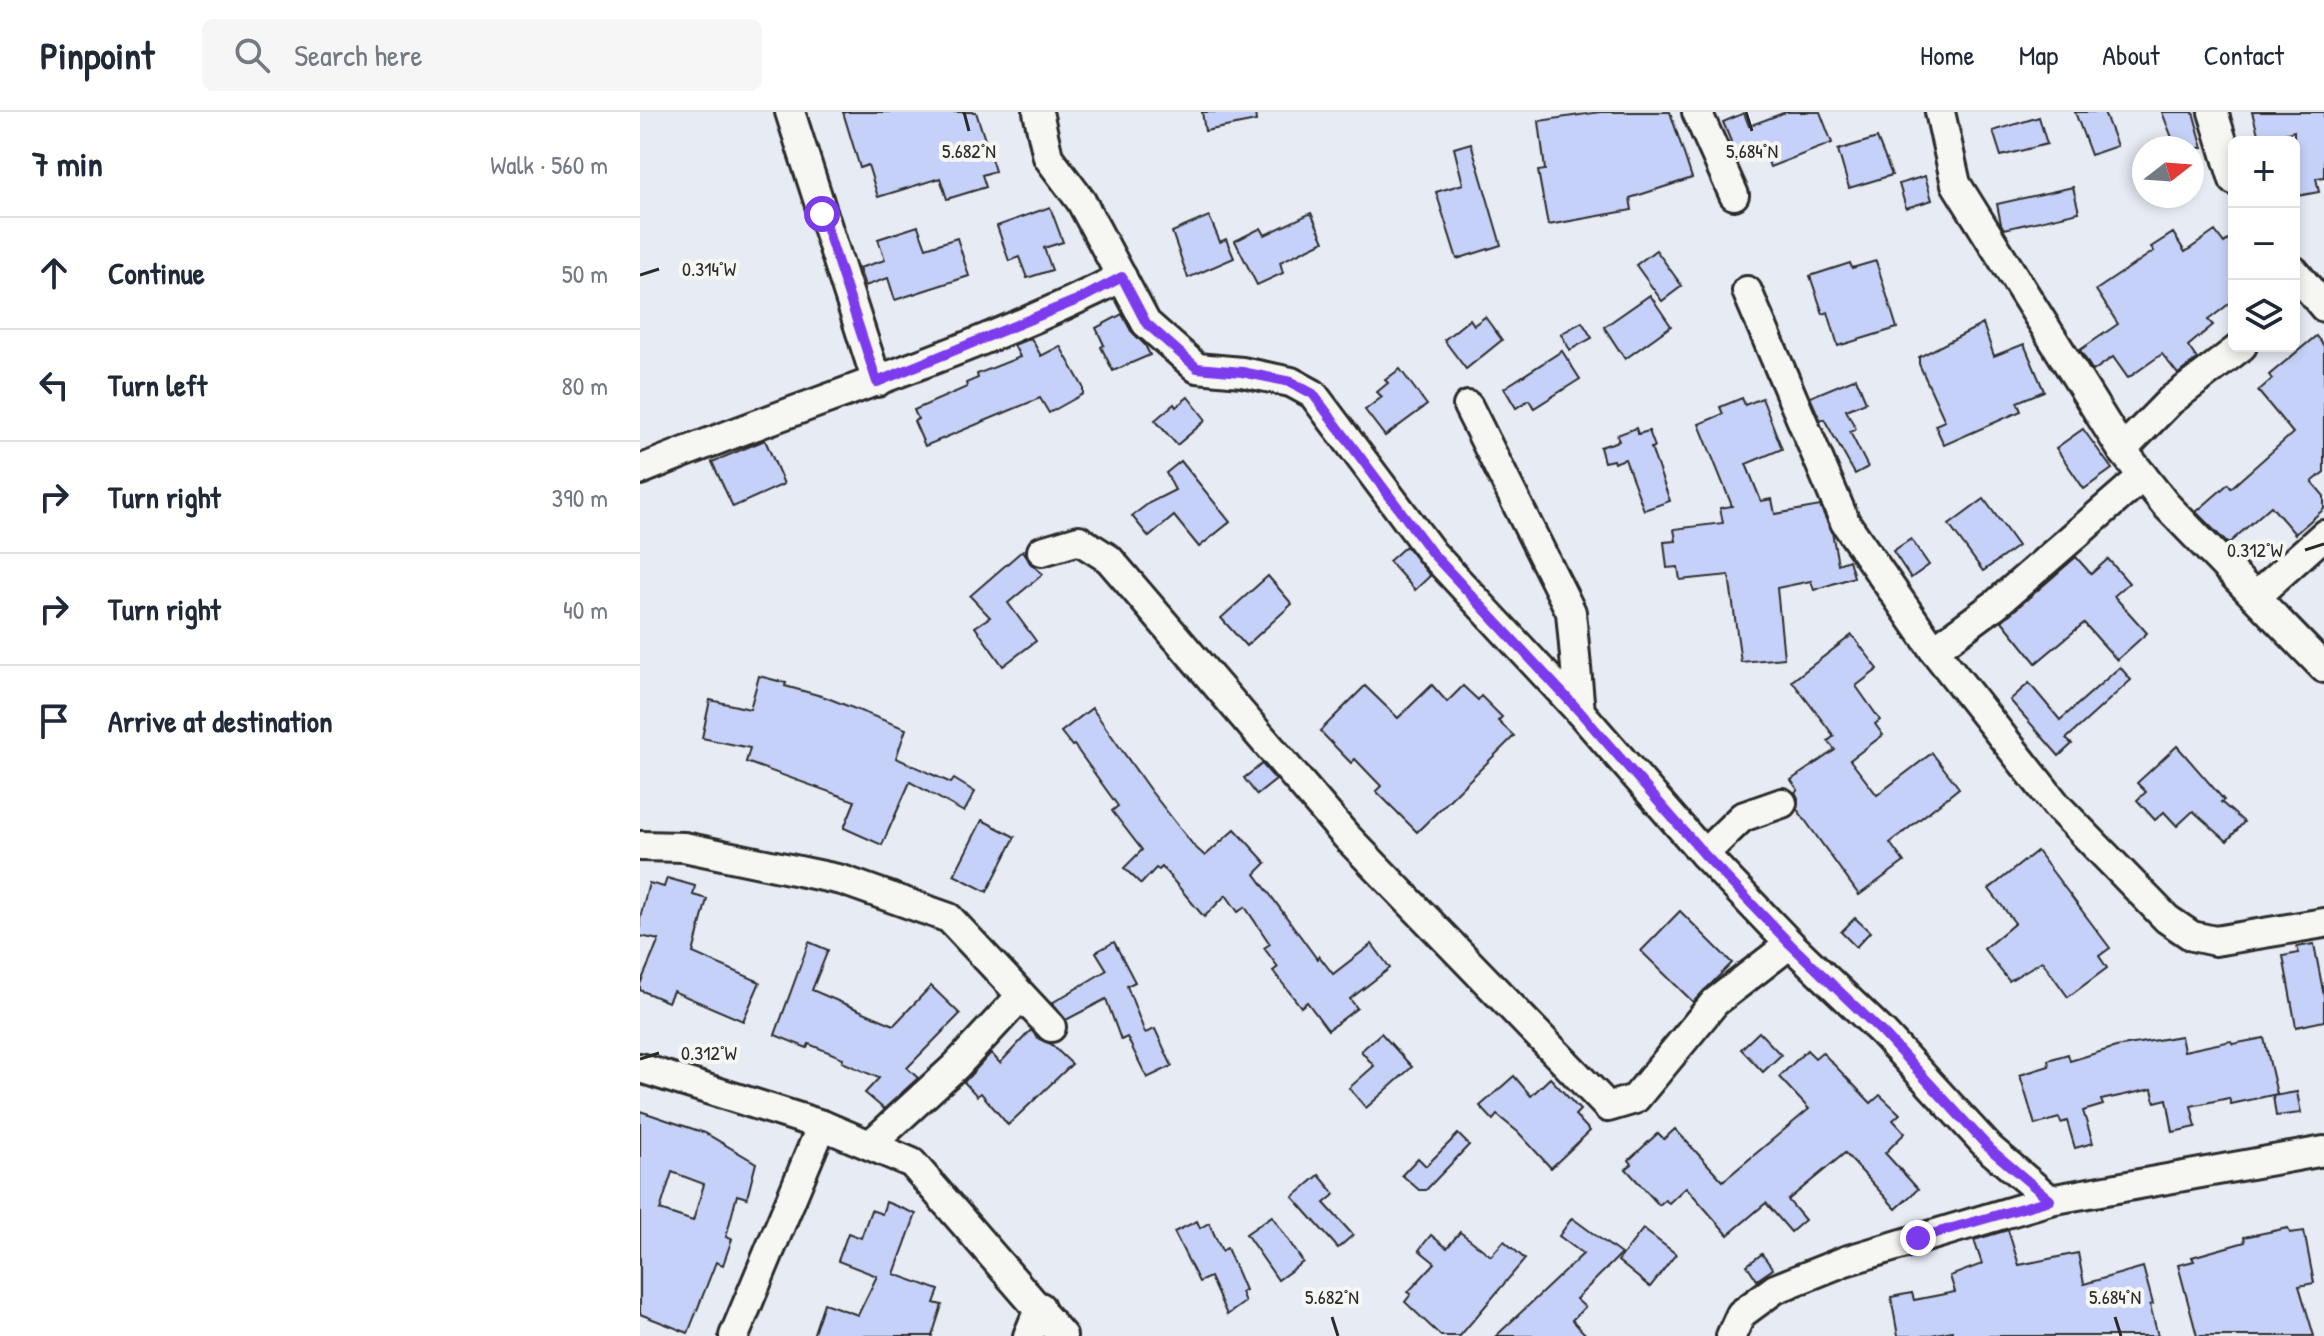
<!DOCTYPE html>
<meta charset="utf-8">
<style>
body{margin:0;font-family:"Patrick Hand",sans-serif;background:#f6f6f7;color:#1f2937}
.controls{position:absolute;right:24px;top:24px;display:grid;overflow:hidden;border-radius:12px;box-shadow:0 4px 12px #0003}
.controls button{width:72px;height:72px;display:grid;place-items:center;padding:0;border:0;border-bottom:2px solid #e0e1e3;background:#fff;color:#1f2937;font:40px sans-serif}
.compass{position:absolute;left:1492px;top:24px;width:72px;height:72px;border-radius:50%;background:#fff;box-shadow:0 4px 12px #0003;rotate:73deg}
.stop{position:absolute;width:24px;height:24px;margin:-18px;border:6px solid #7c3aed;border-radius:50%;background:#fff}
.stop.end{background:#7c3aed;border-color:#fff;box-shadow:0 2px 8px #0008}
.list{margin:0;padding:0;list-style:none}
h2{display:flex;justify-content:space-between;align-items:center;height:104px;margin:0;padding:0 32px;font-size:34px}
h2 small{font-size:26px;font-weight:400;color:#747a83}
.list li{display:grid;grid-template-columns:52px 1fr auto;gap:24px;align-items:center;box-sizing:border-box;height:112px;padding:0 32px;border-top:2px solid #e0e1e3}
.list b{display:block;font-size:30px;white-space:nowrap}
.list em{font-size:26px;font-style:normal;color:#747a83}
.icon{flex:none;width:44px;height:44px;fill:none;stroke:currentColor;stroke-width:2;stroke-linecap:round;stroke-linejoin:round}
.map{position:relative;flex:none;width:1684px;height:1224px;overflow:hidden}
header{display:flex;align-items:center;gap:48px;box-sizing:border-box;height:112px;padding:0 40px;background:#fff;border-bottom:2px solid #e0e1e3}
header strong{font-size:38px}
nav{display:flex;gap:44px;margin-inline-start:auto;font-size:28px}
.search{width:560px;height:72px;background:#f6f6f7;display:flex;align-items:center;gap:20px;box-sizing:border-box;padding:0 28px;border-radius:12px;color:#747a83;font-size:30px}
main{display:flex}
aside{flex:1;background:#fff}
.map>svg:first-child{display:block}
.building{fill:#c5d1f8;stroke:#2b2b2b;stroke-width:2;fill-rule:evenodd}
.lines{fill:none;stroke-linecap:round;stroke-linejoin:round}
.minor-casing{stroke:#2b2b2b;stroke-width:34}
.minor{stroke:#f6f6f2;stroke-width:28}
.route{stroke:#7c3aed;stroke-width:10}
.ticks{fill:none;stroke:#2b2b2b;stroke-width:3}
.ticks-label{font-size:20px;text-anchor:middle;fill:#2b2b2b;stroke:#f6f6f2;stroke-width:8;stroke-linejoin:round;paint-order:stroke}
</style>
<header>
<strong>Pinpoint</strong>
<div class="search"><svg class="icon" aria-label="search" viewBox="0 0 24 24"><circle cx="10" cy="10" r="6"/><path d="M15 15l6 6"/></svg>Search here</div>
<nav><a>Home</a><a>Map</a><a>About</a><a>Contact</a></nav>
</header>
<main>
<aside>
<h2>7 min<small>Walk · 560 m</small></h2>
<ul class="list">
<li><svg class="icon" aria-label="ahead" viewBox="0 0 24 24"><path d="M12 20V5M6 11l6-6 6 6"/></svg><div><b>Continue</b></div><em>50 m</em></li>
<li><svg class="icon" aria-label="left" viewBox="0 0 24 24"><path d="M17 20v-9H6M10 6l-5 5 5 5"/></svg><div><b>Turn left</b></div><em>80 m</em></li>
<li><svg class="icon" aria-label="right" viewBox="0 0 24 24"><path d="M7 20v-9h11M14 6l5 5-5 5"/></svg><div><b>Turn right</b></div><em>390 m</em></li>
<li><svg class="icon" aria-label="right" viewBox="0 0 24 24"><path d="M7 20v-9h11M14 6l5 5-5 5"/></svg><div><b>Turn right</b></div><em>40 m</em></li>
<li><svg class="icon" aria-label="arrive" viewBox="0 0 24 24"><path d="M6 21V4h12l-3 4 3 4H6"/></svg><div><b>Arrive at destination</b></div></li>
</ul>
</aside>
<div class="map">
<svg width="1684" height="1224" viewBox="0 0 1684 1224">
<rect width="100%" height="100%" fill="#e7ebf4"/>
<filter id="ink" filterUnits="userSpaceOnUse"><feTurbulence type="fractalNoise" baseFrequency=".0125" numOctaves="2"/><feDisplacementMap in="SourceGraphic" scale="16" xChannelSelector="R" yChannelSelector="G"/><feConvolveMatrix kernelMatrix="1 2 1 2 8 2 1 2 1" color-interpolation-filters="sRGB"/></filter>
<g filter="url(#ink)">
<g class="building">
<polygon points="203,0 336,0 355,59 342,63 346,75 307,87 300,66 238,85 228,53 220,56"/>
<polygon points="562,0 615,0 616,9 565,19"/>
<polygon points="960,0 1030,0 1052,66 990,86 992,98 908,113 898,59 905,58 899,9"/>
<polygon points="1146,0 1180,0 1192,31 1130,55 1123,36 1098,47 1083,10 1104,1 1109,14"/>
<polygon points="1435,0 1464,0 1477,34 1451,43"/>
<polygon points="1522,0 1553,0 1563,36 1536,36"/>
<polygon points="1612,0 1684,0 1684,65 1676,66 1679,80 1657,84 1654,68 1654,19 1620,29"/>
<polygon points="1399,5 1407,32 1361,44 1353,19"/>
<polygon points="1237,26 1252,63 1209,76 1198,38"/>
<polygon points="831,31 861,133 817,147 796,80 823,72 814,36"/>
<polygon points="1285,64 1292,88 1266,96 1259,72"/>
<polygon points="1433,75 1439,100 1364,117 1361,112 1357,92"/>
<polygon points="410,95 423,130 404,136 412,158 387,166 379,145 369,149 357,114"/>
<polygon points="671,101 684,129 640,150 643,161 617,173 595,129 621,116 625,123"/>
<polygon points="569,104 580,130 586,127 594,146 548,166 532,120"/>
<polygon points="278,114 286,136 317,126 329,164 255,188 248,166 225,174 219,156 245,148 238,127"/>
<polygon points="1575,119 1584,131 1594,123 1594,188 1568,208 1573,213 1548,234 1557,247 1538,262 1522,242 1488,266 1473,245 1453,259 1440,238 1478,212 1456,178 1514,139 1511,135 1533,121 1545,140"/>
<polygon points="1016,138 1042,174 1022,189 996,153"/>
<polygon points="1236,149 1257,216 1198,234 1188,200 1183,202 1170,164 1210,151 1212,156"/>
<polygon points="1010,183 1031,214 985,247 964,215"/>
<polygon points="482,202 491,219 505,233 510,243 473,259 461,235 464,233 456,216"/>
<polygon points="845,205 862,228 826,257 804,228 830,207 834,213"/>
<polygon points="942,210 952,226 930,238 921,222"/>
<polygon points="1343,212 1354,244 1384,232 1404,279 1377,290 1381,299 1304,333 1295,313 1305,309 1279,252 1279,245"/>
<polygon points="1676,224 1684,234 1684,360 1672,370 1684,384 1684,397 1655,422 1631,394 1588,432 1556,400 1588,372 1591,376 1653,321 1618,279 1632,267 1629,263"/>
<polygon points="391,226 401,244 420,234 443,275 443,282 409,301 400,286 285,334 274,309 278,307 274,298 327,275 326,271 338,266 337,262 380,245 374,233"/>
<polygon points="922,239 940,267 894,296 889,288 876,296 864,276"/>
<polygon points="760,257 787,293 745,324 725,298 742,285 737,280 748,271 745,268"/>
<polygon points="1216,266 1226,290 1206,298 1216,317 1210,320 1228,355 1215,362 1184,307 1180,308 1170,285"/>
<polygon points="548,285 566,308 537,333 515,308 534,292 536,295"/>
<polygon points="1102,286 1105,293 1122,286 1142,337 1106,352 1121,389 1132,387 1135,402 1180,394 1192,420 1198,452 1209,448 1214,465 1174,478 1171,469 1137,476 1144,546 1101,550 1089,463 1040,468 1038,455 1027,456 1024,430 1036,429 1034,417 1083,411 1080,396 1092,394 1059,312 1083,302 1080,295"/>
<polygon points="996,316 998,322 1009,319 1015,335 1011,336 1030,389 1004,398 985,347 974,351 973,348 964,350 960,335 979,329 977,323"/>
<polygon points="1443,317 1472,357 1444,377 1416,336"/>
<polygon points="125,328 144,372 93,395 72,350"/>
<polygon points="541,349 590,410 559,435 534,404 509,425 492,404 509,391 535,378 526,361"/>
<polygon points="1344,387 1378,434 1343,459 1309,413"/>
<polygon points="1271,427 1289,453 1271,466 1253,439"/>
<polygon points="766,434 790,464 775,478 749,449"/>
<polygon points="383,438 390,451 403,462 368,491 396,529 363,554 335,515 350,505 330,484"/>
<polygon points="1436,445 1451,462 1468,447 1489,471 1474,484 1507,521 1477,548 1444,511 1396,551 1362,509"/>
<polygon points="628,464 652,492 606,534 581,506"/>
<polygon points="1212,523 1238,557 1216,574 1240,608 1235,612 1243,623 1210,648 1237,683 1292,641 1319,676 1250,731 1264,750 1219,783 1157,697 1158,686 1155,680 1158,678 1151,668 1195,638 1188,629 1194,624 1152,569"/>
<polygon points="1480,555 1491,568 1426,627 1432,632 1419,644 1370,588 1389,571 1420,608"/>
<polygon points="119,564 146,571 145,574 185,585 266,617 256,646 311,671 314,667 335,680 324,700 270,670 242,733 204,716 215,689 106,650 110,636 62,626 70,588 110,597"/>
<polygon points="792,573 807,590 823,574 838,588 841,584 862,605 858,609 874,624 777,720 736,679 741,674 715,647 711,651 680,619 725,574 758,606"/>
<polygon points="452,596 510,678 554,734 565,744 595,717 626,751 615,762 677,847 679,844 693,862 732,832 750,856 710,887 717,896 688,918 667,890 661,895 633,859 638,855 624,836 630,832 605,795 598,800 586,783 564,805 522,755 519,758 516,756 501,772 484,756 502,738 472,699 478,694 434,633 432,634 421,620"/>
<polygon points="1537,634 1584,688 1581,690 1604,710 1587,729 1553,699 1537,714 1524,700 1515,708 1497,688 1506,680 1497,671"/>
<polygon points="622,652 636,668 617,683 604,666"/>
<polygon points="342,708 375,725 347,780 314,763"/>
<polygon points="1397,739 1470,836 1459,844 1467,856 1428,885 1402,849 1369,869 1344,837 1375,811 1349,777"/>
<polygon points="27,766 55,774 53,783 67,787 53,841 120,870 103,909 33,879 28,890 0,878 0,872 19,828 0,824 0,806 9,771 24,775"/>
<polygon points="1040,799 1092,851 1053,890 1001,839"/>
<polygon points="1215,806 1230,820 1216,835 1201,820"/>
<polygon points="169,830 188,838 172,878 254,913 291,874 320,902 267,956 278,966 244,997 225,981 239,966 202,950 203,946 169,932 167,936 135,923"/>
<polygon points="474,830 495,870 487,874 505,921 515,917 532,954 507,966 487,925 481,928 466,887 426,908 412,891 467,858 456,840"/>
<polygon points="1674,832 1684,884 1684,909 1656,915 1643,844 1659,841 1657,835"/>
<polygon points="391,918 399,927 411,932 432,952 368,1013 341,981 337,984 324,970 351,941 360,951"/>
<polygon points="1119,920 1141,943 1123,960 1101,937"/>
<polygon points="741,921 772,955 726,996 709,976 734,954 721,939"/>
<polygon points="1541,924 1544,939 1591,929 1593,932 1624,926 1637,982 1591,992 1589,986 1551,994 1556,1015 1533,1020 1527,987 1515,990 1512,977 1461,988 1463,993 1443,999 1453,1031 1435,1036 1427,1009 1421,1011 1419,1006 1395,1013 1380,963 1409,954 1408,948 1428,942 1430,949 1476,935"/>
<polygon points="1167,938 1175,946 1182,940 1231,991 1240,983 1260,1002 1253,1008 1265,1021 1245,1041 1278,1077 1256,1097 1205,1041 1148,1088 1165,1108 1151,1120 1126,1091 1088,1123 1046,1075 1029,1091 1025,1088 1019,1093 986,1057 992,1052 989,1048 1018,1021 1024,1027 1035,1017 1083,1069 1169,997 1139,965"/>
<polygon points="874,964 891,984 910,966 940,998 935,1003 950,1019 911,1056 878,1020 857,1003 853,1008 840,994"/>
<polygon points="1657,980 1661,1001 1636,1004 1633,984"/>
<path d="M 0,999 L 65,1021 L 116,1051 L 107,1086 L 97,1083 L 86,1125 L 92,1127 L 83,1153 L 76,1150 L 48,1221 L 0,1202 ZM 32,1060 L 64,1072 L 53,1109 L 20,1098 Z"/>
<polygon points="818,1022 829,1033 786,1078 779,1078 762,1063 778,1046 786,1054"/>
<polygon points="679,1063 695,1082 684,1091 713,1123 698,1136 653,1085"/>
<polygon points="246,1090 276,1102 254,1162 299,1178 294,1191 302,1193 292,1224 173,1224 184,1191 218,1203 237,1164 198,1149 208,1121 221,1126 231,1098 242,1102"/>
<polygon points="632,1104 663,1150 638,1168 606,1122"/>
<polygon points="932,1106 981,1142 936,1187 945,1195 932,1208 947,1224 856,1224 943,1142 919,1124"/>
<polygon points="557,1109 560,1116 569,1111 582,1139 587,1136 605,1178 601,1180 605,1190 587,1203 570,1165 559,1170 534,1120"/>
<polygon points="1648,1116 1650,1121 1664,1119 1674,1171 1659,1174 1674,1224 1557,1224 1538,1153 1554,1149 1552,1145 1605,1130 1604,1125"/>
<polygon points="1003,1117 1036,1142 1010,1175 978,1149"/>
<polygon points="1368,1118 1379,1153 1438,1141 1444,1172 1503,1155 1513,1192 1510,1193 1518,1224 1312,1224 1312,1219 1287,1224 1258,1224 1251,1185 1272,1181 1274,1188 1315,1180 1310,1164 1342,1152 1334,1128"/>
<polygon points="820,1120 851,1144 864,1129 885,1147 820,1224 801,1224 765,1190 771,1182 768,1180 795,1151 779,1138 791,1123 807,1136"/>
<polygon points="1122,1142 1133,1157 1117,1168 1107,1153"/>
</g>
<g class="lines">
<g class="minor-casing">
<g id="minor">
<polyline points="150,0 237,270"/>
<polyline points="398,0 408,45 441,89 506,211 557,256 602,260 651,270 673,282 792,441 940,600 1064,742 1150,832 1243,921 1350,1037 1410,1088"/>
<polyline points="1057,0 1094,83"/>
<polyline points="1300,0 1316,72 1482,338 1526,393 1684,556"/>
<polyline points="1573,0 1594,68"/>
<polyline points="1654,159 1684,195"/>
<polyline points="1107,179 1205,410 1294,538 1417,694 1527,807 1552,824 1575,829 1684,811"/>
<polyline points="828,294 931,500 940,600"/>
<polyline points="1482,338 1530,289 1602,234"/>
<path d="M 0,358 C 160,292 327,244 482,165"/>
<polyline points="402,439 439,428 469,447 706,724 968,995 995,987 1075,890 1150,832"/>
<polyline points="1616,484 1684,423"/>
<polyline points="1294,538 1356,492 1503,364"/>
<polyline points="0,734 44,735 202,768 309,806 411,915"/>
<polyline points="1064,742 1102,705 1142,691"/>
<polyline points="0,956 182,1013 272,1051 422,1224"/>
<polyline points="230,1033 316,954 381,884"/>
<polyline points="94,1224 182,1013"/>
<polyline points="388,1224 400,1195"/>
<polyline points="1091,1224 1101,1202 1135,1177 1205,1149 1410,1088 1684,1039"/>
</g>
</g>
<use href="#minor" class="minor"/>
</g>
</g>
<g class="lines" filter="url(#ink)">
<polyline class="route" points="182,102 237,270 442,186 482,165 506,211 557,256 602,260 651,270 673,282 792,441 940,600 1064,742 1150,832 1243,921 1350,1037 1410,1088 1278,1126"/>
</g>
<path class="ticks" d="M 324,0 L 329,19M 1106,0 L 1112,19M 0,163 L 19,157M 1665,438 L 1684,432M 0,947 L 19,941M 692,1205 L 698,1224M 1475,1205 L 1481,1224"/>
<g class="ticks-label">
<text x="329" y="46">5.682°N</text>
<text x="1112" y="46">5.684°N</text>
<text x="69" y="164">0.314°W</text>
<text x="1615" y="445">0.312°W</text>
<text x="69" y="948">0.312°W</text>
<text x="692" y="1192">5.682°N</text>
<text x="1475" y="1192">5.684°N</text>
</g>
</svg>
<div class="controls">
<button>+</button>
<button>−</button>
<button><svg class="icon" aria-label="layers" viewBox="0 0 24 24"><path d="M12 4l9 5-9 5-9-5zM3 14l9 5 9-5"/></svg></button>
</div>
<svg class="compass" viewBox="-18 -18 36 36"><path d="M0-13l5 13h-10z" fill="#e53935"/><path d="M0 13l5-13h-10z" fill="#747a83"/></svg>
<div class="stop" style="left:182px;top:102px"></div>
<div class="stop end" style="left:1278px;top:1126px"></div>
</div>
</main>
